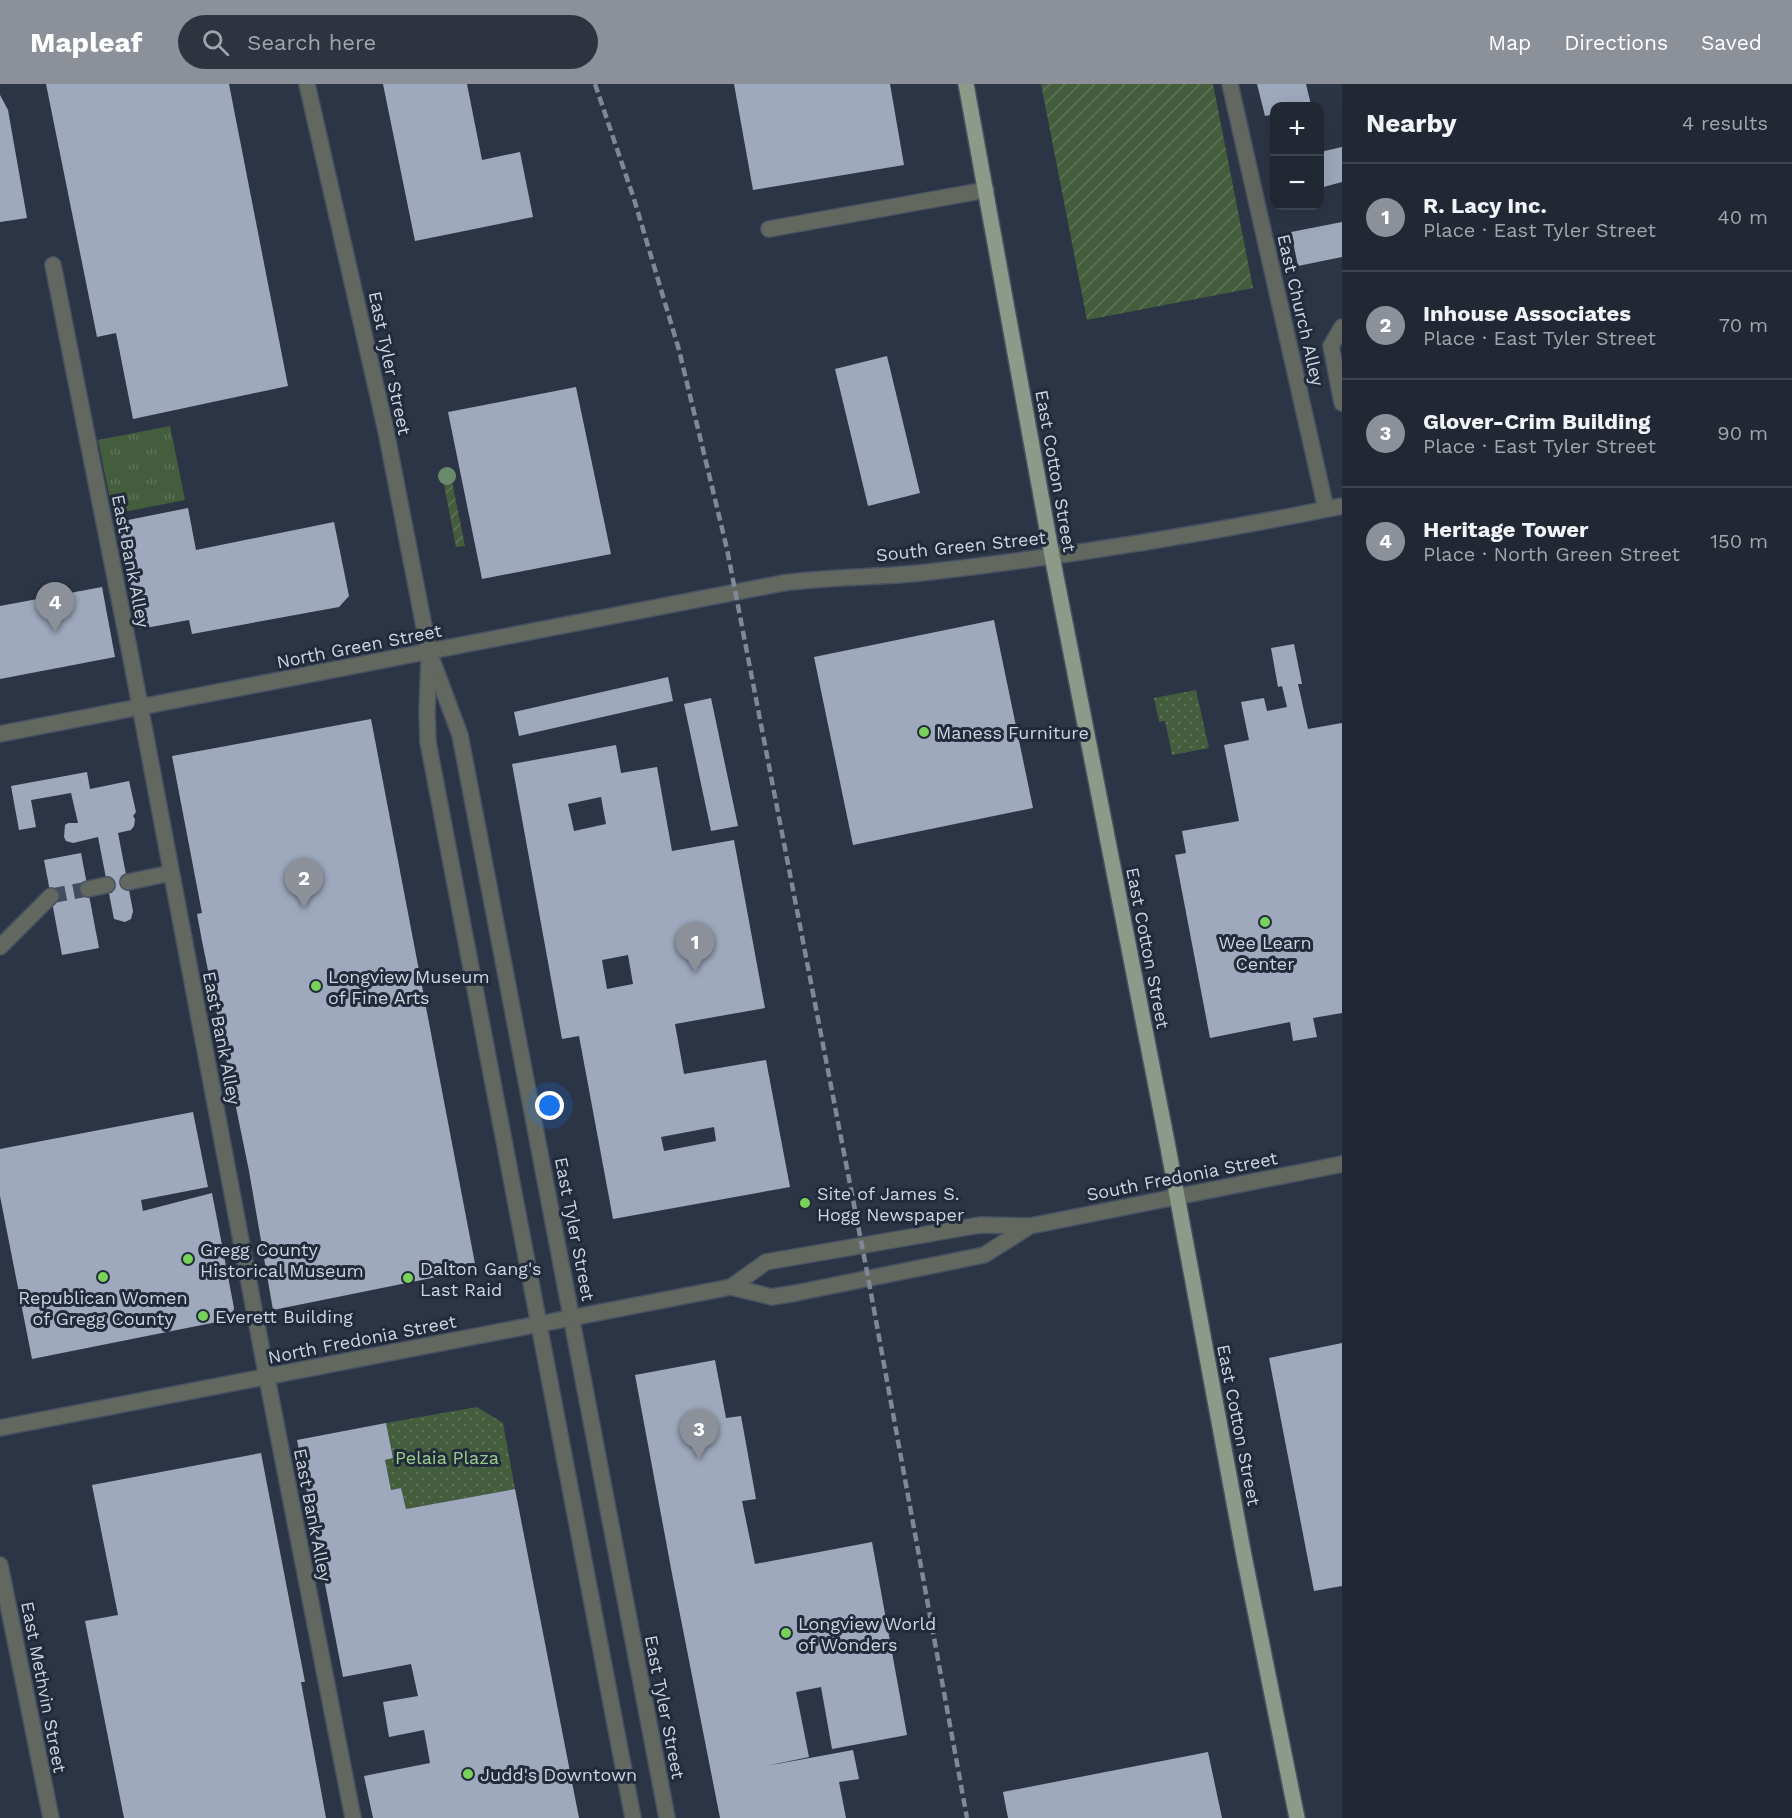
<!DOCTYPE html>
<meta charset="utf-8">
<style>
body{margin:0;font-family:"Work Sans",sans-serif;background:#2d3440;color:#f1f3f6}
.controls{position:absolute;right:18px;top:18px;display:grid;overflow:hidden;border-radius:12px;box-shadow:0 6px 24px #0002}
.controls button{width:54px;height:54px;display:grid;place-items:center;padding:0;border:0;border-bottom:2px solid #3e444f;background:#212834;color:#f1f3f6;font:30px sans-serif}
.you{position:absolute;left:550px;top:1022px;width:21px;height:21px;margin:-15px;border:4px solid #fff;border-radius:50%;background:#1a73e8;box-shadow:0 0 0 9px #1a73e833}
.badge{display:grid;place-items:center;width:39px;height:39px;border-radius:50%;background:#8c9099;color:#fff;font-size:20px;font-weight:700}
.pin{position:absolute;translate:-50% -50px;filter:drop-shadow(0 2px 3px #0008)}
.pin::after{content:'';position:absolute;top:32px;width:21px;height:18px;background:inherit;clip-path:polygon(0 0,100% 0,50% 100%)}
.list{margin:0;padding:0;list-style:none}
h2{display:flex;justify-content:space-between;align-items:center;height:78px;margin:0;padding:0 24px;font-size:26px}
h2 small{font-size:20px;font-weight:400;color:#a2a6ac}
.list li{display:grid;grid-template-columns:39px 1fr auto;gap:18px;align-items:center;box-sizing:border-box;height:108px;padding:0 24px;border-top:2px solid #3e444f}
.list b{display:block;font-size:22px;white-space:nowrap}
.list p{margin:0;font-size:20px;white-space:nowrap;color:#a2a6ac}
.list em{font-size:20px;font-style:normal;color:#a2a6ac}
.icon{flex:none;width:33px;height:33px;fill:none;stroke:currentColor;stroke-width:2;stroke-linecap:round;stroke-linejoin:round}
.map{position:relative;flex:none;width:1342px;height:1734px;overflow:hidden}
header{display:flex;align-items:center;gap:36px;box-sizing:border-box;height:84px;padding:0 30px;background:#8c9099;color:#fff}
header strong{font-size:28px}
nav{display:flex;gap:33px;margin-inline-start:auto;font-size:21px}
.search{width:420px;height:54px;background:#2d3440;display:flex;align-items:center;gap:15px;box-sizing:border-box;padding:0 21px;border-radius:33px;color:#a2a6ac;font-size:22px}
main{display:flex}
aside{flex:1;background:#212834}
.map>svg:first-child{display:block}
.grass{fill:url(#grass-tufts)}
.park{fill:url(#park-dots)}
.garden{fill:url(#garden-furrows)}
.building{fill:#9ea9be;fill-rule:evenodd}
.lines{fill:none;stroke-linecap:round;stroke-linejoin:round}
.minor-tunnel{stroke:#444d5d;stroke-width:15;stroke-dasharray:15 8;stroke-linecap:butt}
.minor-casing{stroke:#495262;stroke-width:18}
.major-casing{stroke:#495262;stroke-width:18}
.minor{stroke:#626860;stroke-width:15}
.major{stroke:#8d9a89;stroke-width:15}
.rail{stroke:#808795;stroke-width:4.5;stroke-dasharray:9 4.5;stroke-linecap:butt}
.tree{fill:#698b6b}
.poi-dot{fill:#78d259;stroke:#222b3b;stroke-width:2}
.labels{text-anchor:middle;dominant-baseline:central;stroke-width:6;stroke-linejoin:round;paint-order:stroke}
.street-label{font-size:18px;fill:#cfd5e0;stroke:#222b3b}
.poi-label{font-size:18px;fill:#cfd5e0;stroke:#222b3b;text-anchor:start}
.park-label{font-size:18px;fill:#9bd18a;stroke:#222b3b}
</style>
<header>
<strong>Mapleaf</strong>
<div class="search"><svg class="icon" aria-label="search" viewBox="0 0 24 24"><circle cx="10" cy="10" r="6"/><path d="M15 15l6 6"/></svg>Search here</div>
<nav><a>Map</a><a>Directions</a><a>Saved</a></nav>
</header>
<main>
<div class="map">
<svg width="1342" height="1734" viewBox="0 0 1342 1734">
<defs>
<pattern id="grass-tufts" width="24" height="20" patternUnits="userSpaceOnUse" patternTransform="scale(1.5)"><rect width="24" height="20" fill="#445d3c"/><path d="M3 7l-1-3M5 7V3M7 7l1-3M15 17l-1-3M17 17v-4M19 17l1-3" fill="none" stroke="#5e7358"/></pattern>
<pattern id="park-dots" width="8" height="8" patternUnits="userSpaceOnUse" patternTransform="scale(1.5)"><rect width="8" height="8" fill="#445d3c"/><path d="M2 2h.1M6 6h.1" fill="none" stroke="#5e7358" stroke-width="1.8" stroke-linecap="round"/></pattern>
<pattern id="garden-furrows" width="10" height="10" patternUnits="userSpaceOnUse" patternTransform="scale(1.5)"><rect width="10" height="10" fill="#445d3c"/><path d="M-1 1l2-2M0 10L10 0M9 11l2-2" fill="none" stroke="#5e7358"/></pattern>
</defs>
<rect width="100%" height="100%" fill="#2c3546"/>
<polygon class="grass" points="170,342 185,416 113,430 98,356"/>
<g class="park">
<polygon points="1196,606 1209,664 1172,671 1165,637 1159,638 1154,614"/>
<polygon points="477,1323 503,1339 515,1405 406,1425 401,1404 391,1406 385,1376 393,1374 386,1339"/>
</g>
<g class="garden">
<polygon points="1041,0 1213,0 1253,204 1087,236"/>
<polygon points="449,383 465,462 456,463 441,385"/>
</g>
<g class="building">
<polygon points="46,0 229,0 288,302 133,335 116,249 97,253"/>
<polygon points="383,0 467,0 482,76 520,68 533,133 415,157"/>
<polygon points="734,0 890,0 904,81 753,106"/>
<polygon points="1257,0 1306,0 1311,21 1274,22 1274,30 1265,32"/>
<polygon points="0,11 8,26 27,134 0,138"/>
<polygon points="1342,63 1342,98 1320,104 1320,68"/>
<polygon points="1342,138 1342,173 1298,182 1291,148"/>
<polygon points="887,272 920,409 868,422 835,285"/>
<polygon points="576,303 611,470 482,495 448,328"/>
<polygon points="188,424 196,466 334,438 349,512 339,523 192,550 189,536 140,545 118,438"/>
<polygon points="102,503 115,573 0,595 0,522"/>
<polygon points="994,536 1033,724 853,761 814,573"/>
<polygon points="1294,560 1302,600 1298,600 1308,645 1342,639 1342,929 1313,934 1317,953 1293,957 1290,938 1210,954 1175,771 1186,769 1182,747 1239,737 1224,661 1249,656 1241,618 1264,614 1267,627 1287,623 1282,602 1278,603 1271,564"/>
<polygon points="668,593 673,617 519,652 514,628"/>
<polygon points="711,614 738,742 711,747 684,620"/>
<polygon points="371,635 476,1185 273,1226 249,1087 202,857 197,830 202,829 172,672"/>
<path d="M 616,661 L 621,689 L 657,683 L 672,767 L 734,756 L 765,924 L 675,940 L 684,990 L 766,976 L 790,1103 L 613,1135 L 579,952 L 562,955 L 512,680 ZM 601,713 L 606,740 L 574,747 L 568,720 ZM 628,871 L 633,900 L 607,905 L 602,876 ZM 714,1043 L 716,1057 L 664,1067 L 661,1053 Z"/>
<polygon points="87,688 90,705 129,697 136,728 133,732 135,735 134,742 131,746 118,749 133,827 131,835 125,838 114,835 113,830 98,753 73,759 66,757 64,753 65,741 68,739 78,739 71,709 31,716 36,743 19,746 11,702"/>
<polygon points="81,769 99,864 62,871 44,776"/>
<polygon points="193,1028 208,1103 141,1116 143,1127 212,1109 234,1224 232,1232 227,1236 32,1275 0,1112 0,1065"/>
<polygon points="1342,1259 1342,1502 1314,1507 1269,1274"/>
<polygon points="715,1276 726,1334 741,1332 756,1415 742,1417 755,1480 872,1458 907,1651 832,1665 821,1603 796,1608 809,1673 766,1682 853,1666 859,1695 839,1698 846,1734 720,1734 673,1495 635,1291"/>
<polygon points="386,1339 393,1374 385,1376 391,1406 401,1404 406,1425 515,1405 579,1734 373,1734 364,1692 430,1679 424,1646 389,1653 383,1618 418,1612 411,1580 343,1593 297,1356"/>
<polygon points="261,1369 305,1598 301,1598 326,1734 124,1734 85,1537 118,1531 92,1401"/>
<polygon points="1208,1668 1222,1734 1008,1734 1003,1708"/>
</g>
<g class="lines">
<polyline class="minor-tunnel" points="51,812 88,805"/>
<g class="minor-casing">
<g id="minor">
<polyline points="307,0 386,347 429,568 460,651 667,1734"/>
<polyline points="1230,0 1326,425"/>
<polyline points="769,145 986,106"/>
<polyline points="53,181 130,569 267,1294 353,1734"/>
<polyline points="1342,243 1331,262 1342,319"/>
<polyline points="429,574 427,627 428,658 633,1734"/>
<path d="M 0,650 L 783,499 C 832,492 880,494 929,488 C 1067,472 1205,450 1342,422"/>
<polyline points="128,798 171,789"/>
<polyline points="88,805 107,801"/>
<polyline points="0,863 51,812"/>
<polyline points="731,1203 772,1213 796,1209 984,1171 1030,1142"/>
<polyline points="0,1344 731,1203 766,1178 980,1141 1030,1142 1342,1080"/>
<polyline points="0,1481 51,1734"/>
</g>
</g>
<g class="major-casing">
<polyline id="major" points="966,0 1052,472 1167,1058 1244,1472 1297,1734"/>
</g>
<use href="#minor" class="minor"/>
<use href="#major" class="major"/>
<polyline class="rail" points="595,0 634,115 679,266 727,465 868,1193 967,1734"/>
</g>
<circle class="tree" cx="447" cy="392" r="9"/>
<g class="poi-dot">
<circle cx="924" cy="648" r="6"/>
<circle cx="1265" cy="838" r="6"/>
<circle cx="316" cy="902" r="6"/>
<circle cx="805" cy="1119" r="6"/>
<circle cx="188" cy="1175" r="6"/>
<circle cx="103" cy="1193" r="6"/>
<circle cx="408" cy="1194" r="6"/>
<circle cx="203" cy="1232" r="6"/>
<circle cx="786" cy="1549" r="6"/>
<circle cx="468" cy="1690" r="6"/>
</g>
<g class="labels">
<g class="street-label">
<text transform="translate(1301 226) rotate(77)">East Church Alley</text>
<text transform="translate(390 279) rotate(78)">East Tyler Street</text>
<text transform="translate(1056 387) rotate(80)">East Cotton Street</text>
<text transform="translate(961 462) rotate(-6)">South Green Street</text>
<text transform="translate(131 477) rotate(79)">East Bank Alley</text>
<text transform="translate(359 562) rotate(-11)">North Green Street</text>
<text transform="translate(1148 864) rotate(79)">East Cotton Street</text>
<text transform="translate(222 954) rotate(79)">East Bank Alley</text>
<text transform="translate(1182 1092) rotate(-11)">South Fredonia Street</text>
<text transform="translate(575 1145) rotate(79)">East Tyler Street</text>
<text transform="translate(362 1255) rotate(-11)">North Fredonia Street</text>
<text transform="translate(1239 1341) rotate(79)">East Cotton Street</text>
<text transform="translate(313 1431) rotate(79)">East Bank Alley</text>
<text transform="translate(44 1603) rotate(79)">East Methvin Street</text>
<text transform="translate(665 1623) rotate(79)">East Tyler Street</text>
</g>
<g class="poi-label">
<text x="936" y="648">Maness Furniture</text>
<text x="1265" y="858" text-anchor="middle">Wee Learn<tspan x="1265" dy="21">Center</tspan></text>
<text x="328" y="892">Longview Museum<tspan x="328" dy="21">of Fine Arts</tspan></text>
<text x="817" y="1109">Site of James S.<tspan x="817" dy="21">Hogg Newspaper</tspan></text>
<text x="200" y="1165">Gregg County<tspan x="200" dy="21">Historical Museum</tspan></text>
<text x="420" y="1184">Dalton Gang's<tspan x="420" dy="21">Last Raid</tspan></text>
<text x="103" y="1213" text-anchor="middle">Republican Women<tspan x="103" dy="21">of Gregg County</tspan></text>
<text x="215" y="1232">Everett Building</text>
<text x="798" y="1539">Longview World<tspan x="798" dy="21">of Wonders</tspan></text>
<text x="480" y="1690">Judd's Downtown</text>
</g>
<g class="park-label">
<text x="447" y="1373">Pelaia Plaza</text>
</g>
</g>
</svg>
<div class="controls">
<button>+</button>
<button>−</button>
</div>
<div class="you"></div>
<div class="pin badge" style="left:695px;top:888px">1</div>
<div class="pin badge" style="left:304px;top:824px">2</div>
<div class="pin badge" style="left:699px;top:1375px">3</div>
<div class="pin badge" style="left:55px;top:548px">4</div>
</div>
<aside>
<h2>Nearby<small>4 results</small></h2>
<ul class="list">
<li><span class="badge">1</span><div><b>R. Lacy Inc.</b><p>Place · East Tyler Street</p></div><em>40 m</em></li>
<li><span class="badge">2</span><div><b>Inhouse Associates</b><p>Place · East Tyler Street</p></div><em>70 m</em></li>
<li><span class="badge">3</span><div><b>Glover-Crim Building</b><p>Place · East Tyler Street</p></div><em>90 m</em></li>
<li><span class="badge">4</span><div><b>Heritage Tower</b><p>Place · North Green Street</p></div><em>150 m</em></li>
</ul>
</aside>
</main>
